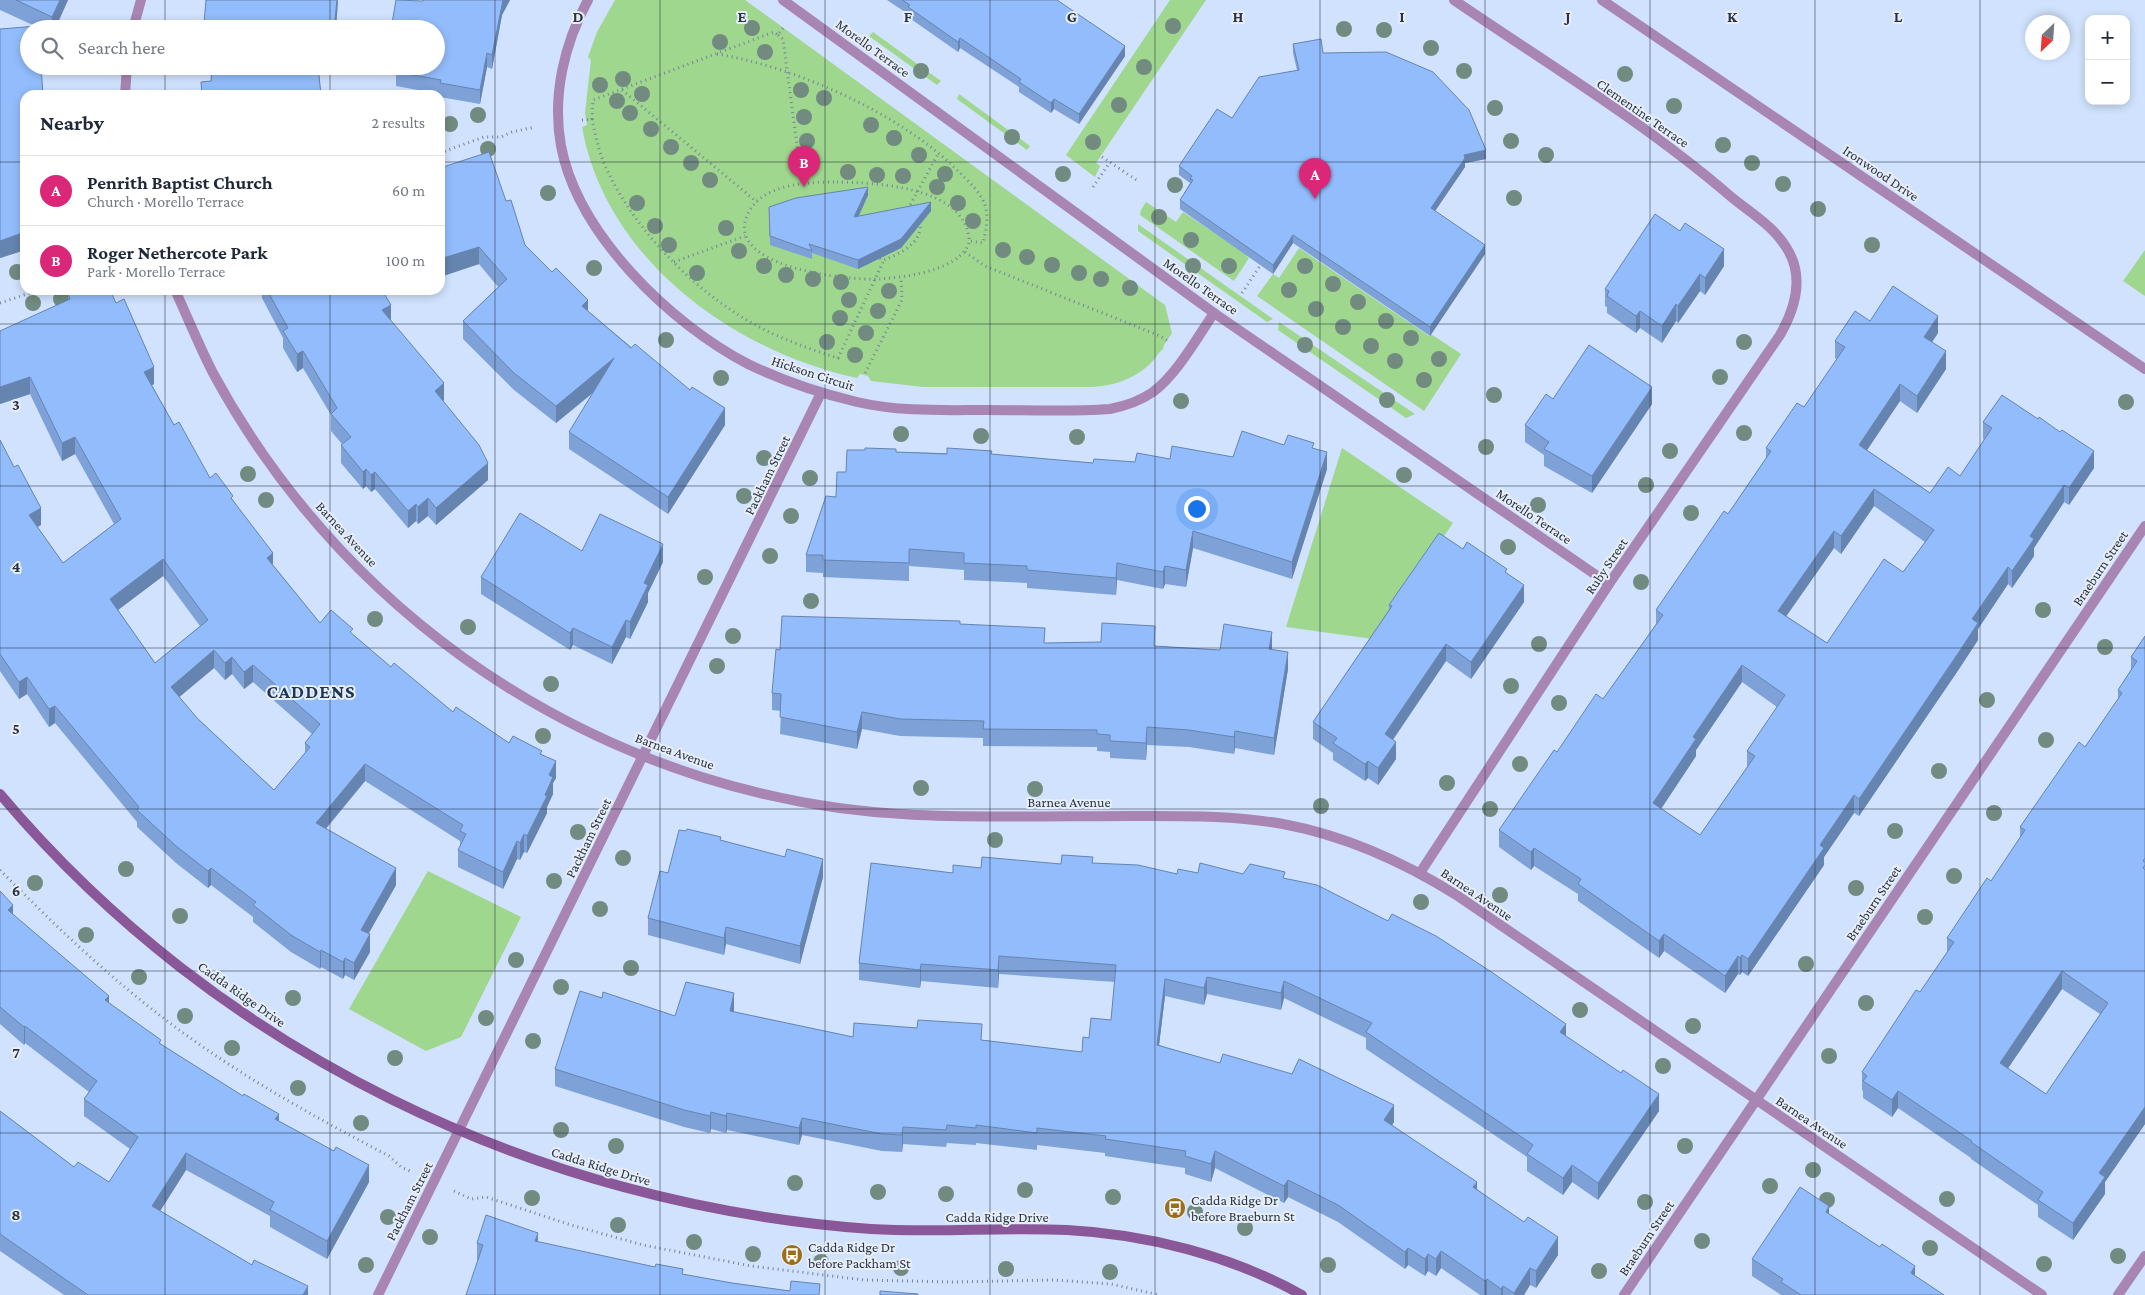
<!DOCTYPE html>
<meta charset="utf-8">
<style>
body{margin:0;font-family:"Crimson Pro",serif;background:#f6f6f7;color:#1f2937}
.controls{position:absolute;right:15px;top:15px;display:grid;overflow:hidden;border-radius:10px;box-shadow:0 2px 8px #0003}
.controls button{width:45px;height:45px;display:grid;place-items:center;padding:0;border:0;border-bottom:1px solid #e0e1e3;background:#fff;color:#1f2937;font:25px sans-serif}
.compass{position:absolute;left:2025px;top:15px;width:45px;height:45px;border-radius:50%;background:#fff;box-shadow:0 2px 8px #0003;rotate:205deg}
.you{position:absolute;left:1196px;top:508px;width:18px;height:18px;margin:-12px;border:4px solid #fff;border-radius:50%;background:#1a73e8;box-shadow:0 0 0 8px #1a73e833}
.badge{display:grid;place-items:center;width:32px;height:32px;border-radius:50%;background:#db2777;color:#fff;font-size:16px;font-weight:700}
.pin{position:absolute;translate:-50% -41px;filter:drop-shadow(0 1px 2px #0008)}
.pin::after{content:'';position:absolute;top:26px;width:18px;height:15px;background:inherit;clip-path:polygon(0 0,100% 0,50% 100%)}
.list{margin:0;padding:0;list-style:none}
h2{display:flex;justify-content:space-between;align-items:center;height:65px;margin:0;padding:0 20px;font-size:21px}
h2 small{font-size:16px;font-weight:400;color:#747a83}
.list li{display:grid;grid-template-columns:32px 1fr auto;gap:15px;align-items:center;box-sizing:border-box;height:70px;padding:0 20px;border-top:1px solid #e0e1e3}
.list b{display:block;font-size:19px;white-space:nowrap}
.list p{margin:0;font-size:16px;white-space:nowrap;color:#747a83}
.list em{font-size:16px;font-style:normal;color:#747a83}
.icon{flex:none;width:28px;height:28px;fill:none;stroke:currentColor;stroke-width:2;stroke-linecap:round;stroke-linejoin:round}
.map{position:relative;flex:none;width:2145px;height:1295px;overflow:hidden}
.search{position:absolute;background:#fff;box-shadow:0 2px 8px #0003;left:20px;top:20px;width:425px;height:55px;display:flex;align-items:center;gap:12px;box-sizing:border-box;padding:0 18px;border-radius:28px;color:#747a83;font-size:19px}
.panel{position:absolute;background:#fff;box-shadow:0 2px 8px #0003;left:20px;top:90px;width:425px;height:205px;border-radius:15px}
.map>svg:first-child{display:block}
.green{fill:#9fd78e}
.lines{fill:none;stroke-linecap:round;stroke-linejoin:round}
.path{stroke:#758499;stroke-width:3;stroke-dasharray:1 4;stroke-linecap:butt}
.street{stroke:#a885b2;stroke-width:10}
.secondary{stroke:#8a5899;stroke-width:10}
.tree{fill:#718b80}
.wall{fill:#7ea2d8;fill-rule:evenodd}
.shaded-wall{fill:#6684b0}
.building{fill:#92bcfb;stroke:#6684b0;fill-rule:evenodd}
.grid{fill:none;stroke:#283445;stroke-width:1;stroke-opacity:0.55}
.labels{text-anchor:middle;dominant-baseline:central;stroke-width:4;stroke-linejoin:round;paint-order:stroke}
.street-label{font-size:14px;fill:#283445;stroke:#e8eef8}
.poi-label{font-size:14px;fill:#283445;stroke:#e8eef8;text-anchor:start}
.district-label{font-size:19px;font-weight:bold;letter-spacing:1px;fill:#1d3558;stroke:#e8eef8}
.grid-label{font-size:16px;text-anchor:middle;font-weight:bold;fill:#283445;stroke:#e8eef8;stroke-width:4;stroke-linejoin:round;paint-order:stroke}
</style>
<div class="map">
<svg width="2145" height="1295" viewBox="0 0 2145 1295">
<rect width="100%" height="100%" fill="#d0e2fd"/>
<g class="green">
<path d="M 615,0 L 745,0 L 1165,305 L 1172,333 L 1164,345 L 1163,349 C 1158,353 1155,359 1150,364 C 1134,379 1114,386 1092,387 L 923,387 L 871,381 L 868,376 L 860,374 L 857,378 C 732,351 605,258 582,127 L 587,125 L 585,113 L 591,60 L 588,57 L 597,32 Z"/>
<polygon points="1170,0 1206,0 1096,163 1100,166 1095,177 1066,155"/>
<polygon points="873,32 941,81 937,85 869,36"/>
<polygon points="959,94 1030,146 1027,150 957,99"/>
<polygon points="1146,202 1176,222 1183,212 1247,255 1246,256 1249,258 1234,281 1140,215 1141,210"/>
<polygon points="1138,224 1273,319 1267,322 1138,231"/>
<polygon points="1299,248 1429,336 1431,334 1461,354 1424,411 1257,296 1273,274 1279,278"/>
<polygon points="2145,250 2145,296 2123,281"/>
<polygon points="1279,322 1415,414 1406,418 1278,330"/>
<polygon points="1342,448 1453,523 1373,639 1286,627"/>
<polygon points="428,871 521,917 461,1037 426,1051 349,1009"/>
</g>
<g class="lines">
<g class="path">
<polyline points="778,35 783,39 802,183"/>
<path d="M 717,54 C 797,67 906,116 962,175 C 971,184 981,193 985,205 C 989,218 986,230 983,243 L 970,241"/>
<polyline points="622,90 757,202"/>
<path d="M 592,119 C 596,138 600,157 609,174 C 639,236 702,298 763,329 C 787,341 813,350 838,358 L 884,260"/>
<polyline points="582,120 592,119 593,100 774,32 778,35 783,28"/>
<polyline points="440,153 484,137 501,137 512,132 535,127"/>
<polyline points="1102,157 1138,181"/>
<path d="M 837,182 C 876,183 963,186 969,238 C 970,247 963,253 956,259 C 935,273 905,277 880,279 C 848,281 716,267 750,210 C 766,183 810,182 837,182 Z"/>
<polyline points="1093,187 1110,162"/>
<polyline points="908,209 939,152"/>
<polyline points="965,252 985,266 1160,336 1168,341"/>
<path d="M 875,257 L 884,260 C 900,254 926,241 919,220"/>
<polyline points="674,262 745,236"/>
<polyline points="1242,293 1260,266"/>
<polyline points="0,303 39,290"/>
<polyline points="865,373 902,300 901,277"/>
<path d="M 0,870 C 64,935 130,997 206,1049 C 264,1089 326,1123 389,1156 L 401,1167 L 412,1172"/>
<polyline points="454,1191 471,1199 486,1197 571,1225 643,1245 751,1266 864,1280 953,1282 1054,1280 1111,1284 1159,1295"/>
</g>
<g class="street">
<path d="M 588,0 C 564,44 552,96 561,146 C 578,235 671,324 748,364 C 783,381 819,393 857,402 C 900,412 944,410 987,410 C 1028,410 1069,412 1110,409 C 1125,406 1140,401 1153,392 C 1177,374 1197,338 1214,313"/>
<polyline points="783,0 1214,313 1609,584"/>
<polyline points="1602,0 2145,369"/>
<polyline points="133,29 141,0"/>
<polyline points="125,95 127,66"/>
<path d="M 175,290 C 188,318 199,346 213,373 C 354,634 622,802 917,815 C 988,818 1060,816 1131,816 C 1182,816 1233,815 1283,824 C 1347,836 1404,862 1458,896 L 2042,1295"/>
<path d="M 1420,873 L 1609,584 L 1780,335 C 1795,309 1804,280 1789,252 C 1775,226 1750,213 1729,195 C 1644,122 1546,63 1454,0"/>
<polyline points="378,1295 821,393"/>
<polyline points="1624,1295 2145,526"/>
<polyline points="2118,1295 2145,1256"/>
</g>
<path class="secondary" d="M 0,794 C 217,1052 536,1205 871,1229 C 936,1233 1001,1227 1067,1230 C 1147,1234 1232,1256 1302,1295"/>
</g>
<g class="tree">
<circle cx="1173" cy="26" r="8"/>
<circle cx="752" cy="28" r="8"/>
<circle cx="1344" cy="29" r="8"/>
<circle cx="1384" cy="30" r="8"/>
<circle cx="720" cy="42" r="8"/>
<circle cx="1431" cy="48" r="8"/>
<circle cx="765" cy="52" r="8"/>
<circle cx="1144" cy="67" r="8"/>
<circle cx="921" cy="71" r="8"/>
<circle cx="1464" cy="71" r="8"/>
<circle cx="1625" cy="74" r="8"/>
<circle cx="623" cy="79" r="8"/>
<circle cx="600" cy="85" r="8"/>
<circle cx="801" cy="90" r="8"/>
<circle cx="642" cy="94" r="8"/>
<circle cx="824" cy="98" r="8"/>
<circle cx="617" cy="101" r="8"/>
<circle cx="1119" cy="105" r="8"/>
<circle cx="1674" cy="106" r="8"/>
<circle cx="1495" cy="108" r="8"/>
<circle cx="630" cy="113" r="8"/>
<circle cx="478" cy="115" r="8"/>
<circle cx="804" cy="117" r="8"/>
<circle cx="450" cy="124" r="8"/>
<circle cx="871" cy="125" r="8"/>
<circle cx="651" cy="129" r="8"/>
<circle cx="1012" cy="137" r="8"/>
<circle cx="894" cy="138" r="8"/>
<circle cx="807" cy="141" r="8"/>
<circle cx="1511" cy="141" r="8"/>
<circle cx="1093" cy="142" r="8"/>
<circle cx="1723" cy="145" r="8"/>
<circle cx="671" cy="147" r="8"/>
<circle cx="488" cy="149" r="8"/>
<circle cx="919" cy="155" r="8"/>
<circle cx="1546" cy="155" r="8"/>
<circle cx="691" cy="163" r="8"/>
<circle cx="1752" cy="163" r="8"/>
<circle cx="810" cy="167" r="8"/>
<circle cx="848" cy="172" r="8"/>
<circle cx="945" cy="174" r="8"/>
<circle cx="1063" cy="174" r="8"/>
<circle cx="877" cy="175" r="8"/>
<circle cx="903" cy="176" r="8"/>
<circle cx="710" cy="180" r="8"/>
<circle cx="1783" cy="184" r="8"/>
<circle cx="1175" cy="185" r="8"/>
<circle cx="937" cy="187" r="8"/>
<circle cx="548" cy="193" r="8"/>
<circle cx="1514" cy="198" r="8"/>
<circle cx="637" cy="203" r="8"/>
<circle cx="958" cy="203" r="8"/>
<circle cx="1818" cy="209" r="8"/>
<circle cx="1159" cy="217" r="8"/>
<circle cx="973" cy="221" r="8"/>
<circle cx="655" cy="226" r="8"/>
<circle cx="726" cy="228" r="8"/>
<circle cx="1191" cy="240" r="8"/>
<circle cx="669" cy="245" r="8"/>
<circle cx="1872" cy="245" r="8"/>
<circle cx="1003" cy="250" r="8"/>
<circle cx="739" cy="251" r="8"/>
<circle cx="1027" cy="257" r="8"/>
<circle cx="1052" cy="265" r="8"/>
<circle cx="764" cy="266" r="8"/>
<circle cx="1193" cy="266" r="8"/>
<circle cx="1229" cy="266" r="8"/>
<circle cx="1305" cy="266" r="8"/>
<circle cx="594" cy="268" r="8"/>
<circle cx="17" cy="272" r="8"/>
<circle cx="697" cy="273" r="8"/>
<circle cx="1079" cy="273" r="8"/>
<circle cx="786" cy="275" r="8"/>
<circle cx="813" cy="279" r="8"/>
<circle cx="1101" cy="279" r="8"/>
<circle cx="841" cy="282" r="8"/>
<circle cx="1333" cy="284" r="8"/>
<circle cx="1130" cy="288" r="8"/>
<circle cx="1289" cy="290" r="8"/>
<circle cx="889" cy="291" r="8"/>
<circle cx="61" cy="299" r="8"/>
<circle cx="849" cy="300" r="8"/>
<circle cx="1358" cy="302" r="8"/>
<circle cx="33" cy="303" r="8"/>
<circle cx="1316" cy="309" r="8"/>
<circle cx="878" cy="311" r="8"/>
<circle cx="840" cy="318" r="8"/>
<circle cx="1386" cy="321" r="8"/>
<circle cx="1343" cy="327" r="8"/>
<circle cx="866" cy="333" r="8"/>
<circle cx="1411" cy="338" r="8"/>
<circle cx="666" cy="340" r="8"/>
<circle cx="827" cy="342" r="8"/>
<circle cx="1744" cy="342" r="8"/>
<circle cx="1305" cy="345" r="8"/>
<circle cx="1371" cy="346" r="8"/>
<circle cx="855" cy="355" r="8"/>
<circle cx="1439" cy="359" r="8"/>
<circle cx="1395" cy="361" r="8"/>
<circle cx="1720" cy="377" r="8"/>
<circle cx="721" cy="378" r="8"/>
<circle cx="1424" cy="380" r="8"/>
<circle cx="1494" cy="395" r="8"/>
<circle cx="1387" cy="400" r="8"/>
<circle cx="1181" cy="401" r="8"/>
<circle cx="2126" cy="402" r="8"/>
<circle cx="1744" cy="433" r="8"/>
<circle cx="901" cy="434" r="8"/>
<circle cx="981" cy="436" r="8"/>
<circle cx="1077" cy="437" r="8"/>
<circle cx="1486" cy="447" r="8"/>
<circle cx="1670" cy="451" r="8"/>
<circle cx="764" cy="458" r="8"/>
<circle cx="248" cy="474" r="8"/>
<circle cx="1404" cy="475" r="8"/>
<circle cx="810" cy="478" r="8"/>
<circle cx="1646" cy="485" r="8"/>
<circle cx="744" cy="496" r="8"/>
<circle cx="266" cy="500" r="8"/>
<circle cx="1538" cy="505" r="8"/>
<circle cx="1691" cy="513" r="8"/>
<circle cx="791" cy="516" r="8"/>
<circle cx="1508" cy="547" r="8"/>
<circle cx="770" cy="556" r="8"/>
<circle cx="705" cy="577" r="8"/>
<circle cx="1641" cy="582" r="8"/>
<circle cx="811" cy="601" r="8"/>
<circle cx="2043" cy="610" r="8"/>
<circle cx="375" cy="619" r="8"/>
<circle cx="468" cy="627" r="8"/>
<circle cx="733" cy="636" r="8"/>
<circle cx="1539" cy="644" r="8"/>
<circle cx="2105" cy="647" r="8"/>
<circle cx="717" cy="666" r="8"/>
<circle cx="551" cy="684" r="8"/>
<circle cx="1511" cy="686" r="8"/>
<circle cx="1987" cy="700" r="8"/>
<circle cx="1559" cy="703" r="8"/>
<circle cx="543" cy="736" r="8"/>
<circle cx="2046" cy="740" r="8"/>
<circle cx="1520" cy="764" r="8"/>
<circle cx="1939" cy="771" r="8"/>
<circle cx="1447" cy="783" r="8"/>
<circle cx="921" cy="788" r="8"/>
<circle cx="1035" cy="789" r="8"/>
<circle cx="1321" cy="806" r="8"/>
<circle cx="1490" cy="809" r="8"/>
<circle cx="1994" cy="813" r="8"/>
<circle cx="1895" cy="831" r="8"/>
<circle cx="578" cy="832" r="8"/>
<circle cx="995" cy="840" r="8"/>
<circle cx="623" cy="858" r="8"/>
<circle cx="126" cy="869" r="8"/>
<circle cx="1954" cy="876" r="8"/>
<circle cx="554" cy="881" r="8"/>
<circle cx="35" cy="883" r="8"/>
<circle cx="1856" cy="888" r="8"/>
<circle cx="1500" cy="895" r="8"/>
<circle cx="1421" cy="902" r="8"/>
<circle cx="600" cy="909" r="8"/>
<circle cx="180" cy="916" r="8"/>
<circle cx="1925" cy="917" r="8"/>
<circle cx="86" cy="935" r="8"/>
<circle cx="516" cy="960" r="8"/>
<circle cx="1806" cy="964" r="8"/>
<circle cx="631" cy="968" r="8"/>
<circle cx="139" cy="977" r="8"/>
<circle cx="561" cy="987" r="8"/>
<circle cx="293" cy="998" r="8"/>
<circle cx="1866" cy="1003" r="8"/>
<circle cx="1580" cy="1010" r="8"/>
<circle cx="185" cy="1016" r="8"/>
<circle cx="486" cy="1018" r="8"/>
<circle cx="1693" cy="1026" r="8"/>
<circle cx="533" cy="1041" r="8"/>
<circle cx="232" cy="1048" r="8"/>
<circle cx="1829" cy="1056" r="8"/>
<circle cx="395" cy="1058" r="8"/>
<circle cx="1663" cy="1066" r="8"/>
<circle cx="298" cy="1088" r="8"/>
<circle cx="361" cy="1123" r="8"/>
<circle cx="561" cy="1130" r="8"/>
<circle cx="616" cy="1146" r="8"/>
<circle cx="1685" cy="1146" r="8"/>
<circle cx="1813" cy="1170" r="8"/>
<circle cx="795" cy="1183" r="8"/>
<circle cx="1770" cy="1186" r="8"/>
<circle cx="1025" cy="1190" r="8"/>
<circle cx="878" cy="1192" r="8"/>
<circle cx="946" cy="1194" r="8"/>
<circle cx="1113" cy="1197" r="8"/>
<circle cx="532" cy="1198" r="8"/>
<circle cx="1947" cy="1199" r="8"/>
<circle cx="1827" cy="1200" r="8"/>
<circle cx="1645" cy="1202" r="8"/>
<circle cx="1195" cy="1212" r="8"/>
<circle cx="388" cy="1217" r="8"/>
<circle cx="618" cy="1225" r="8"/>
<circle cx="1245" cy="1228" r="8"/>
<circle cx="430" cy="1237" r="8"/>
<circle cx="1702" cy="1241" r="8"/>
<circle cx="694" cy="1242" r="8"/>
<circle cx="1930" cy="1248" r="8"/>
<circle cx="753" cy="1254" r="8"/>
<circle cx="2118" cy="1256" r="8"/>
<circle cx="821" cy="1262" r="8"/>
<circle cx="2044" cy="1264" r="8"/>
<circle cx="366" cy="1265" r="8"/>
<circle cx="1328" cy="1265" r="8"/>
<circle cx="901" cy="1268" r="8"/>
<circle cx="1006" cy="1269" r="8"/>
<circle cx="1599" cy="1271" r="8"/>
<circle cx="1110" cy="1272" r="8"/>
</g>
<g class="wall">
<polygon points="0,0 68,0 55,29 29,29 29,66 53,66 53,70 41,71 25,250 0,258 0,29 35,26 0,10"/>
<polygon points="206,0 338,0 336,29 204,29"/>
<polygon points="424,0 510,0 502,15 492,69 487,67 480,104 440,97 440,94 396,86 396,72"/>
<polygon points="887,0 1057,0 1125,56 1079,124 1054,109 1051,113 1019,92 1019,87 960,48 958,52 908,17 908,14"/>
<polygon points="1293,44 1323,53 1486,159 1465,163 1465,167 1435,211 1485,254 1430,336 1293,243 1273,274 1180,209 1180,200 1190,183 1179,175 1179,166 1232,118 1297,70 1293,53"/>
<polygon points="212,66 333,66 332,75 319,74 321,95 201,95 201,82 211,81"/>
<polygon points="440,168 506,201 525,245 588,311 725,425 668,514 569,449 569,432 593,393 556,423 514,390 463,339 463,321 498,287 479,264 440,277"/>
<polygon points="868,195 859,216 931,211 901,248 858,269 812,253 812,259 770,245 769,207"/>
<polygon points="1724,266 1705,295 1700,291 1678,323 1676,321 1662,343 1640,328 1636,333 1607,313 1607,307 1605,306 1605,289"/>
<polygon points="262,290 382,290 391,321 444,400 443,401 488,480 436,525 428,516 418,524 416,521 408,528 375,489 371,492 366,486 363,489 341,463 341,445 342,444 331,431 331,415 303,368 297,372 283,348 283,338 262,298"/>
<path d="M 68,294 L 154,384 L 152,385 L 174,425 L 210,478 L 233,500 L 273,565 L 320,623 L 353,635 L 391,667 L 453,712 L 509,743 L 542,754 L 556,778 L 553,783 L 553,794 L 547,807 L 547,813 L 527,853 L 524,852 L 520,860 L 517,859 L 503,889 L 458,867 L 458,850 L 460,847 L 460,841 L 365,781 L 326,829 L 396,885 L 368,934 L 370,952 L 354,980 L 345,975 L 343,979 L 321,967 L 320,969 L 291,952 L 253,922 L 253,917 L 211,885 L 208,888 L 176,863 L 137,827 L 137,822 L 55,723 L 49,727 L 27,694 L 19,699 L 0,671 L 0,440 L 41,525 L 37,527 L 63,563 L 114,524 L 75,454 L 62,461 L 30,394 L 0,404 L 68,300 ZM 163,576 L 200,626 L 155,663 L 118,610 ZM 214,668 L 225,680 L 232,674 L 244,689 L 253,682 L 312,734 L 305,743 L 305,753 L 274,790 L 197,718 L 179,697 Z"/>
<path d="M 1870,321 L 1938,333 L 1932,342 L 1946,369 L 1917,413 L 1900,401 L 1867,450 L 1930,493 L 1960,476 L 1984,440 L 1983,439 L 1983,422 L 2094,468 L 2069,505 L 2064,502 L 2034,548 L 2034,556 L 2012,588 L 2008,584 L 1978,629 L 1978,640 L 1959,669 L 1859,816 L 1854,813 L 1824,857 L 1824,865 L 1748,976 L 1742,972 L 1740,975 L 1738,974 L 1725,993 L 1664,951 L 1659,958 L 1578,901 L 1578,894 L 1534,866 L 1531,870 L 1499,847 L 1499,830 L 1557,752 L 1603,699 L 1656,624 L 1656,610 L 1728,514 L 1766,458 L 1766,448 L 1804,407 L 1837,359 L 1835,358 L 1835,341 ZM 1874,506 L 1925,542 L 1903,572 L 1827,643 L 1786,616 L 1834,548 L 1841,554 ZM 1742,682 L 1777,707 L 1747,751 L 1747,767 L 1700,835 L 1661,809 L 1696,756 L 1696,750 Z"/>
<polygon points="1553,399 1652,404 1592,493 1544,466 1544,455 1525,442 1525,425"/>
<polygon points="1284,445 1314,448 1327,469 1292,579 1193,548 1186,587 1165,584 1163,589 1117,580 1116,595 1027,588 1027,583 964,580 964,570 909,566 909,581 823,577 823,573 806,572 806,555 836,497 846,472 896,452 992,454 1093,463 1135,462 1170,459 1233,457"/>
<polygon points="1463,549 1507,573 1524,602 1471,679 1446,661 1393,740 1396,759 1378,785 1368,778 1365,781 1333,760 1333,753 1313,739 1313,722 1389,610 1389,605"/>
<polygon points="582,551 663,562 648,593 648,602 630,639 626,637 612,664 573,645 570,650 481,594 481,577"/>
<polygon points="960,624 1045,643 1155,646 1220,650 1272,649 1288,669 1274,755 1235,748 1234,754 1189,747 1147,745 1146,760 1110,758 1110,752 1097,751 1097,747 983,746 983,738 900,736 862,729 857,749 780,734 781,711 772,710 772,693 780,650"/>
<path d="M 2145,636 L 2145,1124 L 2105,1182 L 2105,1194 L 2073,1240 L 2038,1217 L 2038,1205 L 1971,1159 L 1971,1158 L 1898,1108 L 1892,1117 L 1863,1098 L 1863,1091 L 1862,1090 L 1862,1072 L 1920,992 L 1947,953 L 1947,938 L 1991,881 L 2020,838 L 2020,827 L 2085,747 L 2118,700 L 2118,690 L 2131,670 L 2131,657 ZM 2062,989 L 2100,1014 L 2046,1094 L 2008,1068 Z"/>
<polygon points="721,840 823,877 800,964 726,944 724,955 648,935 648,918 668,873"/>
<polygon points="1093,863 1177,874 1243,874 1285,879 1566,1036 1659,1111 1598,1200 1572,1182 1563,1195 1527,1171 1527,1157 1366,1049 1366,1038 1284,998 1281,1010 1207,994 1204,1005 1165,996 1159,1045 1394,1122 1392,1125 1477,1189 1558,1255 1536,1288 1530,1285 1524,1295 1480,1295 1441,1268 1436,1276 1428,1271 1425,1276 1408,1265 1405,1269 1338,1222 1288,1197 1284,1203 1215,1168 1211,1182 1185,1174 1185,1168 1105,1156 1105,1153 1037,1145 1037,1150 976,1143 976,1145 947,1143 946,1147 903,1144 902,1152 882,1151 802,1135 799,1145 727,1130 726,1133 711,1129 710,1133 684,1127 555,1086 555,1069 602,998 675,1016 734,1010 734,1012 853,1037 982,1040 1082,1052 1089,1038 1111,1020 1115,982 999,974 998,988 921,981 920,988 859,980 859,963 953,873 981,868"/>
<polygon points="0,891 13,915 109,1003 161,1044 279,1121 369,1182 327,1259 270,1227 270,1216 186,1170 160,1211 252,1265 308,1295 64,1295 0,1251 0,1111 74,1167 109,1182 130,1149 84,1116 84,1099 89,1092 25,1043 24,1045 0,1024"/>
<polygon points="1829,1214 1915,1276 1944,1295 1781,1295 1752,1276 1752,1259"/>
<polygon points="538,1242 683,1275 732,1283 820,1295 477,1260 477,1243"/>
</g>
<g class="shaded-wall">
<polygon points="60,0 68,0 55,29 52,29 52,17"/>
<polygon points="337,0 338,0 336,29 334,29"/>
<polygon points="503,0 510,0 502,15 492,69 492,55"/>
<polygon points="960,38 960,48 958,52 958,42"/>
<polygon points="1125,46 1125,56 1079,124 1079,114"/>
<polygon points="487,53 487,67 480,104 480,90"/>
<polygon points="1054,99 1054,109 1051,113 1051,103"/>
<polygon points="1486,150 1486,159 1465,163 1465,167 1431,217 1431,208 1464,155"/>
<polygon points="868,187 868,195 854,226 854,217"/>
<polygon points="931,202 931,211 901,248 858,269 858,260"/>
<polygon points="25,232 25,250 0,258 0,241"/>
<polygon points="1293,235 1293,243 1273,274 1273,265"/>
<polygon points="1485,245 1485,254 1430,336 1430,327"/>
<polygon points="479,247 479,264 440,277 440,259"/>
<polygon points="1724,249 1724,266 1705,295 1705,278"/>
<polygon points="1700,274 1700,291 1678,323 1678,306"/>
<polygon points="588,300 588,317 582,306"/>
<polygon points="1676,304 1676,321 1662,343 1662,326"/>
<polygon points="391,305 391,322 382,310"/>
<polygon points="1640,311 1640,328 1636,333 1636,316"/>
<polygon points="1938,316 1938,333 1924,354 1924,337"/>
<polygon points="303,351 303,368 297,372 297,354"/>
<polygon points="1946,351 1946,369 1917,413 1917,396"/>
<polygon points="614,358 614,375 556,423 556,406"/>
<polygon points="154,367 154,384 144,389 144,372"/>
<polygon points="30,377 30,394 0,404 0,387"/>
<polygon points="444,383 444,400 435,408 435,391"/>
<polygon points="1900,384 1900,401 1859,462 1859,445"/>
<polygon points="1652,387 1652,404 1592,493 1592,476"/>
<polygon points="725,408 725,425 668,514 668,497"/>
<polygon points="75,437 75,454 62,461 62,443"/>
<polygon points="2094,451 2094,468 2069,505 2069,488"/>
<polygon points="1327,452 1327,469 1292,579 1292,562"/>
<polygon points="488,463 488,480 436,525 436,508"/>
<polygon points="366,469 366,486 363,489 363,472"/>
<polygon points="375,472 375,489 371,492 371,475"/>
<polygon points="2064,485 2064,502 2034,548 2034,556 2012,588 2012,571 2030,536"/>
<polygon points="1874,489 1874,506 1841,554 1841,536"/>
<polygon points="428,498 428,516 418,524 418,507"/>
<polygon points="416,504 416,521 408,528 408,511"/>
<polygon points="41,508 41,525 29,532 29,515"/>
<polygon points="1193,531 1193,548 1186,587 1186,570"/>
<polygon points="1834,531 1834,548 1778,628 1778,611"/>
<polygon points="663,544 663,562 648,593 648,602 630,639 630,622 644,583"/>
<polygon points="273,553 273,570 267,558"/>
<polygon points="163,559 163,576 110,616 110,599"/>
<polygon points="1117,563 1117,580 1116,595 1116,578"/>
<polygon points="1165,566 1165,584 1163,589 1163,572"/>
<polygon points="2008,567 2008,584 1978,629 1978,640 1959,669 1859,816 1859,799 1972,619"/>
<polygon points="1524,585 1524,602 1471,679 1471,662"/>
<polygon points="626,620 626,637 612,664 612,647"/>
<polygon points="573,628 573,645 570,650 570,633"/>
<polygon points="1272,632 1272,649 1269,666 1269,649"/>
<polygon points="1446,644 1446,661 1385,751 1385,734"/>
<polygon points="214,650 214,668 171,704 171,687"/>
<polygon points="1288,652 1288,669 1274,755 1274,738"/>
<polygon points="232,657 232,674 225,680 225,663"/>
<polygon points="253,665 253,682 244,689 244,672"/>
<polygon points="1742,665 1742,682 1696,750 1696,756 1653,821 1653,803 1693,737"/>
<polygon points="27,677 27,694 19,699 19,682"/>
<polygon points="55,706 55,723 49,727 49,709"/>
<polygon points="862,712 862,729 857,749 857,732"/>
<polygon points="1147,727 1147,745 1146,760 1146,743"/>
<polygon points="1235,731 1235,748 1234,754 1234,737"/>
<polygon points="1396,742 1396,759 1378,785 1378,768"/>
<polygon points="556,761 556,778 553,783 553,794 547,807 547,813 527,853 527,836 545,795 549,775"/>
<polygon points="1368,761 1368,778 1365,781 1365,764"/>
<polygon points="365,764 365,781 316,840 316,823"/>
<polygon points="1854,795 1854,813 1824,857 1824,865 1748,976 1748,959 1820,845"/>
<polygon points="524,834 524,852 520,860 520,843"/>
<polygon points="517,841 517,859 503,889 503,872"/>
<polygon points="1534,848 1534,866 1531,870 1531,852"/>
<polygon points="823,859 823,877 800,964 800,946"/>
<polygon points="211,868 211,885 208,888 208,871"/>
<polygon points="396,868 396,885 361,947 361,930"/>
<polygon points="13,905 13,922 8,910"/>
<polygon points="726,927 726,944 724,955 724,938"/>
<polygon points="370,934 370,952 354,980 354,963"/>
<polygon points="1664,934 1664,951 1659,958 1659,941"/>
<polygon points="321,950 321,967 320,969 320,952"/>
<polygon points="1742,955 1742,972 1740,975 1740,958"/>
<polygon points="999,956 999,974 998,988 998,970"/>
<polygon points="1738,956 1738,974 1725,993 1725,976"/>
<polygon points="345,958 345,975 343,979 343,962"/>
<polygon points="921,964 921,981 920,988 920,970"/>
<polygon points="2062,971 2062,989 2000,1080 2000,1063"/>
<polygon points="1207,977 1207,994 1204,1005 1204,988"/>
<polygon points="1165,979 1165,996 1157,1062 1157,1045"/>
<polygon points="1284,981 1284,998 1281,1010 1281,993"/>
<polygon points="734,993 734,1010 730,1028 730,1011"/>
<polygon points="109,996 109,1013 105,1000"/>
<polygon points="1566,1024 1566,1041 1560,1032"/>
<polygon points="25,1026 25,1043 24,1045 24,1027"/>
<polygon points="1898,1091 1898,1108 1892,1117 1892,1100"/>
<polygon points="1659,1094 1659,1111 1598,1200 1598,1183"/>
<polygon points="1394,1105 1394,1122 1384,1137 1384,1120"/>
<polygon points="2145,1107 2145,1124 2105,1182 2105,1194 2073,1240 2073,1223 2099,1173"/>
<polygon points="711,1112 711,1129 710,1133 710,1116"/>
<polygon points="727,1113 727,1130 726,1133 726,1116"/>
<polygon points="279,1114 279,1131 275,1119"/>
<polygon points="802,1118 802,1135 799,1145 799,1128"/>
<polygon points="903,1127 903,1144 902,1152 902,1135"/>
<polygon points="1215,1151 1215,1168 1211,1182 1211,1164"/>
<polygon points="186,1153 186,1170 152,1224 152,1206"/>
<polygon points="369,1165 369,1182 327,1259 327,1241"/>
<polygon points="1572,1165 1572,1182 1563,1195 1563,1178"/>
<polygon points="1288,1180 1288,1197 1284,1203 1284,1186"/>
<polygon points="1477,1182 1477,1199 1473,1187"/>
<polygon points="1829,1206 1829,1223 1826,1212"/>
<polygon points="538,1233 538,1250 535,1241"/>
<polygon points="1558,1237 1558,1255 1536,1288 1536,1271"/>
<polygon points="1408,1248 1408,1265 1405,1269 1405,1252"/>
<polygon points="1441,1251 1441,1268 1436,1276 1436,1259"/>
<polygon points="1428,1254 1428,1271 1425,1276 1425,1259"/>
<polygon points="1915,1266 1915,1284 1911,1273"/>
<polygon points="1530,1268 1530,1285 1524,1295 1514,1295 1514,1293"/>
<polygon points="1487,1279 1487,1295 1485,1295 1485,1281"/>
<polygon points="308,1286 308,1295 303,1295"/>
<polygon points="1503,1286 1503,1295 1501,1295 1501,1289"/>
</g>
<g class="building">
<polygon points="16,0 60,0 52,17"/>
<polygon points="206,0 337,0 334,29 215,29 216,24 204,23"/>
<polygon points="396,0 423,1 424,0 503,0 492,55 487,53 480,90 440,83 441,80 396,72 396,66 436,66 436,29 391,29"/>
<polygon points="902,0 1057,0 1125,46 1079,114 1054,99 1051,103 1019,82 1021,79 960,38 958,42 908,7 910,5"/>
<polygon points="51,25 51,29 29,29 29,66 41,66 43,95 25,95 25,232 0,241 0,29"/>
<polygon points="1321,39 1323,53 1386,52 1433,72 1469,110 1486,150 1464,155 1465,158 1431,208 1485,245 1430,327 1293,235 1273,265 1180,200 1193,180 1190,179 1192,176 1179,166 1217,109 1232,118 1259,77 1299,70 1293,44"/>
<polygon points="212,66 318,66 321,95 202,95 201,82 211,81"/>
<polygon points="489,152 506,201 511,200 525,245 552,272 556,268 588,300 582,306 631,348 635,344 690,390 692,387 725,408 668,497 569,432 614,358 556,406 514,373 463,321 507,279 479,247 440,259 440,168"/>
<polygon points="868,187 854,217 931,202 901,239 858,260 809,244 812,251 770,236 769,207 796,198"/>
<polygon points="1655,214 1680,231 1685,223 1724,249 1705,278 1700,274 1678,306 1676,304 1662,326 1640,311 1636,316 1607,296 1609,291 1605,289"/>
<path d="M 1893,286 L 1938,316 L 1924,337 L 1946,351 L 1917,396 L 1900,384 L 1859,445 L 1930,493 L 1948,467 L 1960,476 L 1992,428 L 1983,422 L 2002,395 L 2038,419 L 2039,417 L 2060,432 L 2062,430 L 2094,451 L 2069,488 L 2064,485 L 2030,536 L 2034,539 L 2012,571 L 2008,567 L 1972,619 L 1978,623 L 1959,652 L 1859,799 L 1854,795 L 1820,845 L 1824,848 L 1748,959 L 1742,955 L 1740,958 L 1738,956 L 1725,976 L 1664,934 L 1659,941 L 1578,884 L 1581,879 L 1534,848 L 1531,852 L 1499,830 L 1554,750 L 1557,752 L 1596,694 L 1603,699 L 1663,615 L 1656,610 L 1724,511 L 1728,514 L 1771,451 L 1766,448 L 1797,403 L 1804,407 L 1845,347 L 1835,341 L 1855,311 L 1870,321 ZM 1874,489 L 1934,530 L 1903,572 L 1884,559 L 1827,643 L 1778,611 L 1834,531 L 1841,536 ZM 1742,665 L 1785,695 L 1747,751 L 1755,756 L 1700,835 L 1653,803 L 1696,739 L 1693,737 Z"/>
<path d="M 77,290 L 110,290 L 116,303 L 124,299 L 154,367 L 144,372 L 174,425 L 179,422 L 210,478 L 216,473 L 233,496 L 231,498 L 273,553 L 267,558 L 320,623 L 331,610 L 353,629 L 350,632 L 391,667 L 394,663 L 453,712 L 456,707 L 509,743 L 513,736 L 542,751 L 540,754 L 556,761 L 549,775 L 553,777 L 545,795 L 547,796 L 527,836 L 524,834 L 520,843 L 517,841 L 503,872 L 458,850 L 466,834 L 460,831 L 463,825 L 365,764 L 316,823 L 396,868 L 361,930 L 370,934 L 354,963 L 345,958 L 343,962 L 321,950 L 320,952 L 291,935 L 253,905 L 256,902 L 211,868 L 208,871 L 176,846 L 137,810 L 139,807 L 55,706 L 49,709 L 27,677 L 19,682 L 0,654 L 0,440 L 14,467 L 18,465 L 41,508 L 29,515 L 63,563 L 121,519 L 75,437 L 62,443 L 30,377 L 0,387 L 0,331 L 70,299 L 68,294 ZM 163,559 L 208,620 L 155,663 L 110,599 ZM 214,650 L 225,663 L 232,657 L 244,672 L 253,665 L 320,724 L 305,743 L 310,747 L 274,790 L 197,718 L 171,687 Z"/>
<polygon points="267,290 382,290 391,305 382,310 444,383 435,391 479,445 488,463 436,508 428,498 418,507 416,504 408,511 375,472 371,475 366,469 363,472 341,445 351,437 331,414 337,408 303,351 297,354 283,331 288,328"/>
<polygon points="1589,345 1652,387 1592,476 1544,449 1549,442 1525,425 1546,394 1553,399"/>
<polygon points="1242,431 1284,445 1288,435 1314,443 1312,448 1327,452 1292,562 1193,531 1186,570 1165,566 1163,572 1117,563 1116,578 1027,570 1027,566 964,563 964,553 909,549 909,563 823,560 823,555 806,555 826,496 836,497 837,472 846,472 847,450 865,450 865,448 896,449 896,452 947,454 947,448 992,451 991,454 1093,463 1094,459 1135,462 1137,453 1170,459 1172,446 1233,457"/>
<polygon points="520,513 582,551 600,514 663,544 644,583 648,585 630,622 626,620 612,647 573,628 570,633 481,577"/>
<polygon points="1439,533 1463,549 1467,542 1507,569 1505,572 1524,585 1471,662 1446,644 1385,734 1396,742 1378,768 1368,761 1365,764 1333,743 1337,738 1313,722 1392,606 1389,605"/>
<polygon points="782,616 960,621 960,624 1045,628 1044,643 1101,642 1102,623 1155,626 1154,646 1220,650 1224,624 1272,632 1269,649 1288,652 1274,738 1235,731 1234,737 1189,730 1147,727 1146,743 1110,741 1110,735 1097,734 1097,730 983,729 984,721 900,719 862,712 857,732 780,717 781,694 772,693 776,649 780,650"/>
<path d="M 2145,636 L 2145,858 L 2143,861 L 2145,862 L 2145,865 L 2143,868 L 2145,870 L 2145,1107 L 2099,1173 L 2105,1177 L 2073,1223 L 2038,1200 L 2043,1192 L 1971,1142 L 1972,1141 L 1898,1091 L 1892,1100 L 1863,1081 L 1867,1076 L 1862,1072 L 1916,990 L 1920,992 L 1954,942 L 1947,938 L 1987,878 L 1991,881 L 2025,830 L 2020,827 L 2079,742 L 2085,747 L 2122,693 L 2118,690 L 2137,661 L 2131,657 ZM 2062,971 L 2108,1003 L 2046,1094 L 2000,1063 Z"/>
<polygon points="687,829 721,837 720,840 785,857 787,849 823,859 800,946 726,927 724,938 648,918 660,871 668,873 679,830 686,831"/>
<polygon points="1062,855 1093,857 1092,863 1138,865 1177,874 1178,869 1198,873 1200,863 1243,874 1250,864 1285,872 1283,878 1317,885 1388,921 1392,914 1436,936 1490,971 1566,1024 1560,1032 1621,1073 1623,1070 1659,1094 1598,1183 1572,1165 1563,1178 1527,1154 1533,1145 1529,1142 1366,1032 1372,1023 1284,981 1281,993 1207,977 1204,988 1165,979 1157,1045 1220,1063 1223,1054 1292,1074 1299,1059 1394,1105 1384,1120 1477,1182 1473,1187 1524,1222 1528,1217 1558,1237 1536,1271 1530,1268 1514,1293 1503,1286 1501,1289 1487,1279 1485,1281 1441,1251 1436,1259 1428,1254 1425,1259 1408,1248 1405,1252 1338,1205 1288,1180 1284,1186 1215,1151 1211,1164 1185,1156 1186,1151 1105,1139 1106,1136 1037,1128 1037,1133 976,1125 976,1128 947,1125 946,1130 903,1127 902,1135 882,1134 802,1118 799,1128 727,1113 726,1116 711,1112 710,1116 684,1110 555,1069 580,991 602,998 603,992 675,1016 686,982 734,993 730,1011 853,1037 854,1023 917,1028 918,1020 982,1024 981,1040 1082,1052 1083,1037 1089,1038 1091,1018 1111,1020 1116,965 999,956 998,970 921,964 920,970 859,963 871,863 953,873 953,865 981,868 982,857 1061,864"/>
<polygon points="0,891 13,905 8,910 109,996 105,1000 161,1040 159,1043 243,1096 244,1094 279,1114 275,1119 334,1151 336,1147 369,1165 327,1241 270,1210 274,1202 186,1153 152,1206 252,1265 254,1260 308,1286 303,1295 88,1295 0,1234 0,1111 74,1167 78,1162 109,1182 138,1137 84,1099 97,1081 25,1026 24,1027 0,1007"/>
<polygon points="1800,1187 1829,1206 1826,1212 1880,1247 1882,1244 1915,1266 1911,1273 1944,1295 1801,1295 1781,1282 1783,1279 1752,1259"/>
<polygon points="486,1215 538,1233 535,1241 655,1267 656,1264 683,1269 682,1274 732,1283 790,1291 791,1281 820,1284 819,1295 466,1295 483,1245 477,1243"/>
<polygon points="880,1291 918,1294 918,1295 880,1295"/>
</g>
<path class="grid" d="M 165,0 L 165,29M 330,0 L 330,29M 495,0 L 495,1295M 660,0 L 660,1295M 825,0 L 825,1295M 990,0 L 990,1295M 1155,0 L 1155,1295M 1320,0 L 1320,1295M 1485,0 L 1485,1295M 1650,0 L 1650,1295M 1815,0 L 1815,1295M 1980,0 L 1980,1295M 165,66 L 165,95M 330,66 L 330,95M 0,162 L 25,162M 440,162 L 2145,162M 165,290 L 165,1295M 330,290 L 330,1295M 0,324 L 2145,324M 0,486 L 2145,486M 0,648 L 2145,648M 0,809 L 2145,809M 0,971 L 2145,971M 0,1133 L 2145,1133"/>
<defs>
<g id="bus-disc" transform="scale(1.125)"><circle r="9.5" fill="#996e1c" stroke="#e8eef8"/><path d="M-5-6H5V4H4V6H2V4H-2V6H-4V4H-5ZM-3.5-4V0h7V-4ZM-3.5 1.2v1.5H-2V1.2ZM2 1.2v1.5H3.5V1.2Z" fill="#fff"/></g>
</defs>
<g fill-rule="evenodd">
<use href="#bus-disc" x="1175" y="1208"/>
<use href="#bus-disc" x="792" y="1255"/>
</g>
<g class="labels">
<g class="street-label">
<text transform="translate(873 48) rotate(36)">Morello Terrace</text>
<text transform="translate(1643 113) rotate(35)">Clementine Terrace</text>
<text transform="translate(1881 173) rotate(34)">Ironwood Drive</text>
<text transform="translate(1201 286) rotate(35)">Morello Terrace</text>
<text transform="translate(813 373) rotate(18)">Hickson Circuit</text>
<text transform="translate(767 475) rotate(-64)">Packham Street</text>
<text transform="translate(1534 516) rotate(34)">Morello Terrace</text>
<text transform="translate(347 534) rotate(47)">Barnea Avenue</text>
<text transform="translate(1606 566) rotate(-56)">Ruby Street</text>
<text transform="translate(2100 568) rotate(-56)">Braeburn Street</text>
<text transform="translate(675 751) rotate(20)">Barnea Avenue</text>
<text x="1069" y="802">Barnea Avenue</text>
<text transform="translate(588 838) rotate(-64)">Packham Street</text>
<text transform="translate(1477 894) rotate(34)">Barnea Avenue</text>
<text transform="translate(1873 903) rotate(-56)">Braeburn Street</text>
<text transform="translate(242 994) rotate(35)">Cadda Ridge Drive</text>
<text transform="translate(1812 1122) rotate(34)">Barnea Avenue</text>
<text transform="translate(601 1166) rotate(17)">Cadda Ridge Drive</text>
<text transform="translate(409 1201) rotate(-63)">Packham Street</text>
<text x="997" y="1217">Cadda Ridge Drive</text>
<text transform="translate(1646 1238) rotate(-56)">Braeburn Street</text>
</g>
<g class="poi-label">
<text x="1191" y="1200">Cadda Ridge Dr<tspan x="1191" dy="16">before Braeburn St</tspan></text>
<text x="808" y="1247">Cadda Ridge Dr<tspan x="808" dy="16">before Packham St</tspan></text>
</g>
<g class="district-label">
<text x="311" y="691">CADDENS</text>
</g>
</g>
<g class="grid-label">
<text x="578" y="22">D</text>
<text x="742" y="22">E</text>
<text x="908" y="22">F</text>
<text x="1072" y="22">G</text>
<text x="1238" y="22">H</text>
<text x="1402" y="22">I</text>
<text x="1568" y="22">J</text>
<text x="1732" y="22">K</text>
<text x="1898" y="22">L</text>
<text x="16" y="410">3</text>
<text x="16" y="572">4</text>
<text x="16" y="734">5</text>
<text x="16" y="896">6</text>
<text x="16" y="1058">7</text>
<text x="16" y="1220">8</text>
</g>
</svg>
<div class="controls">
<button>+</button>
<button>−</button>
</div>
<svg class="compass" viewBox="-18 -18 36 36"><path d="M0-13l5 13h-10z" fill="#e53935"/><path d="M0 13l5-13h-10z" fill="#747a83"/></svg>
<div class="you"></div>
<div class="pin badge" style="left:1315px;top:199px">A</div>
<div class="pin badge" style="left:804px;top:187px">B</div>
<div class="search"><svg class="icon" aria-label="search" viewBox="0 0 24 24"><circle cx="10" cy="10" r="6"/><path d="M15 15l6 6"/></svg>Search here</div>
<section class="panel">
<h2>Nearby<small>2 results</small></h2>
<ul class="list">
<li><span class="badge">A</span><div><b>Penrith Baptist Church</b><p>Church · Morello Terrace</p></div><em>60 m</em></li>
<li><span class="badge">B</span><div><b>Roger Nethercote Park</b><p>Park · Morello Terrace</p></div><em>100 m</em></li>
</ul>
</section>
</div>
